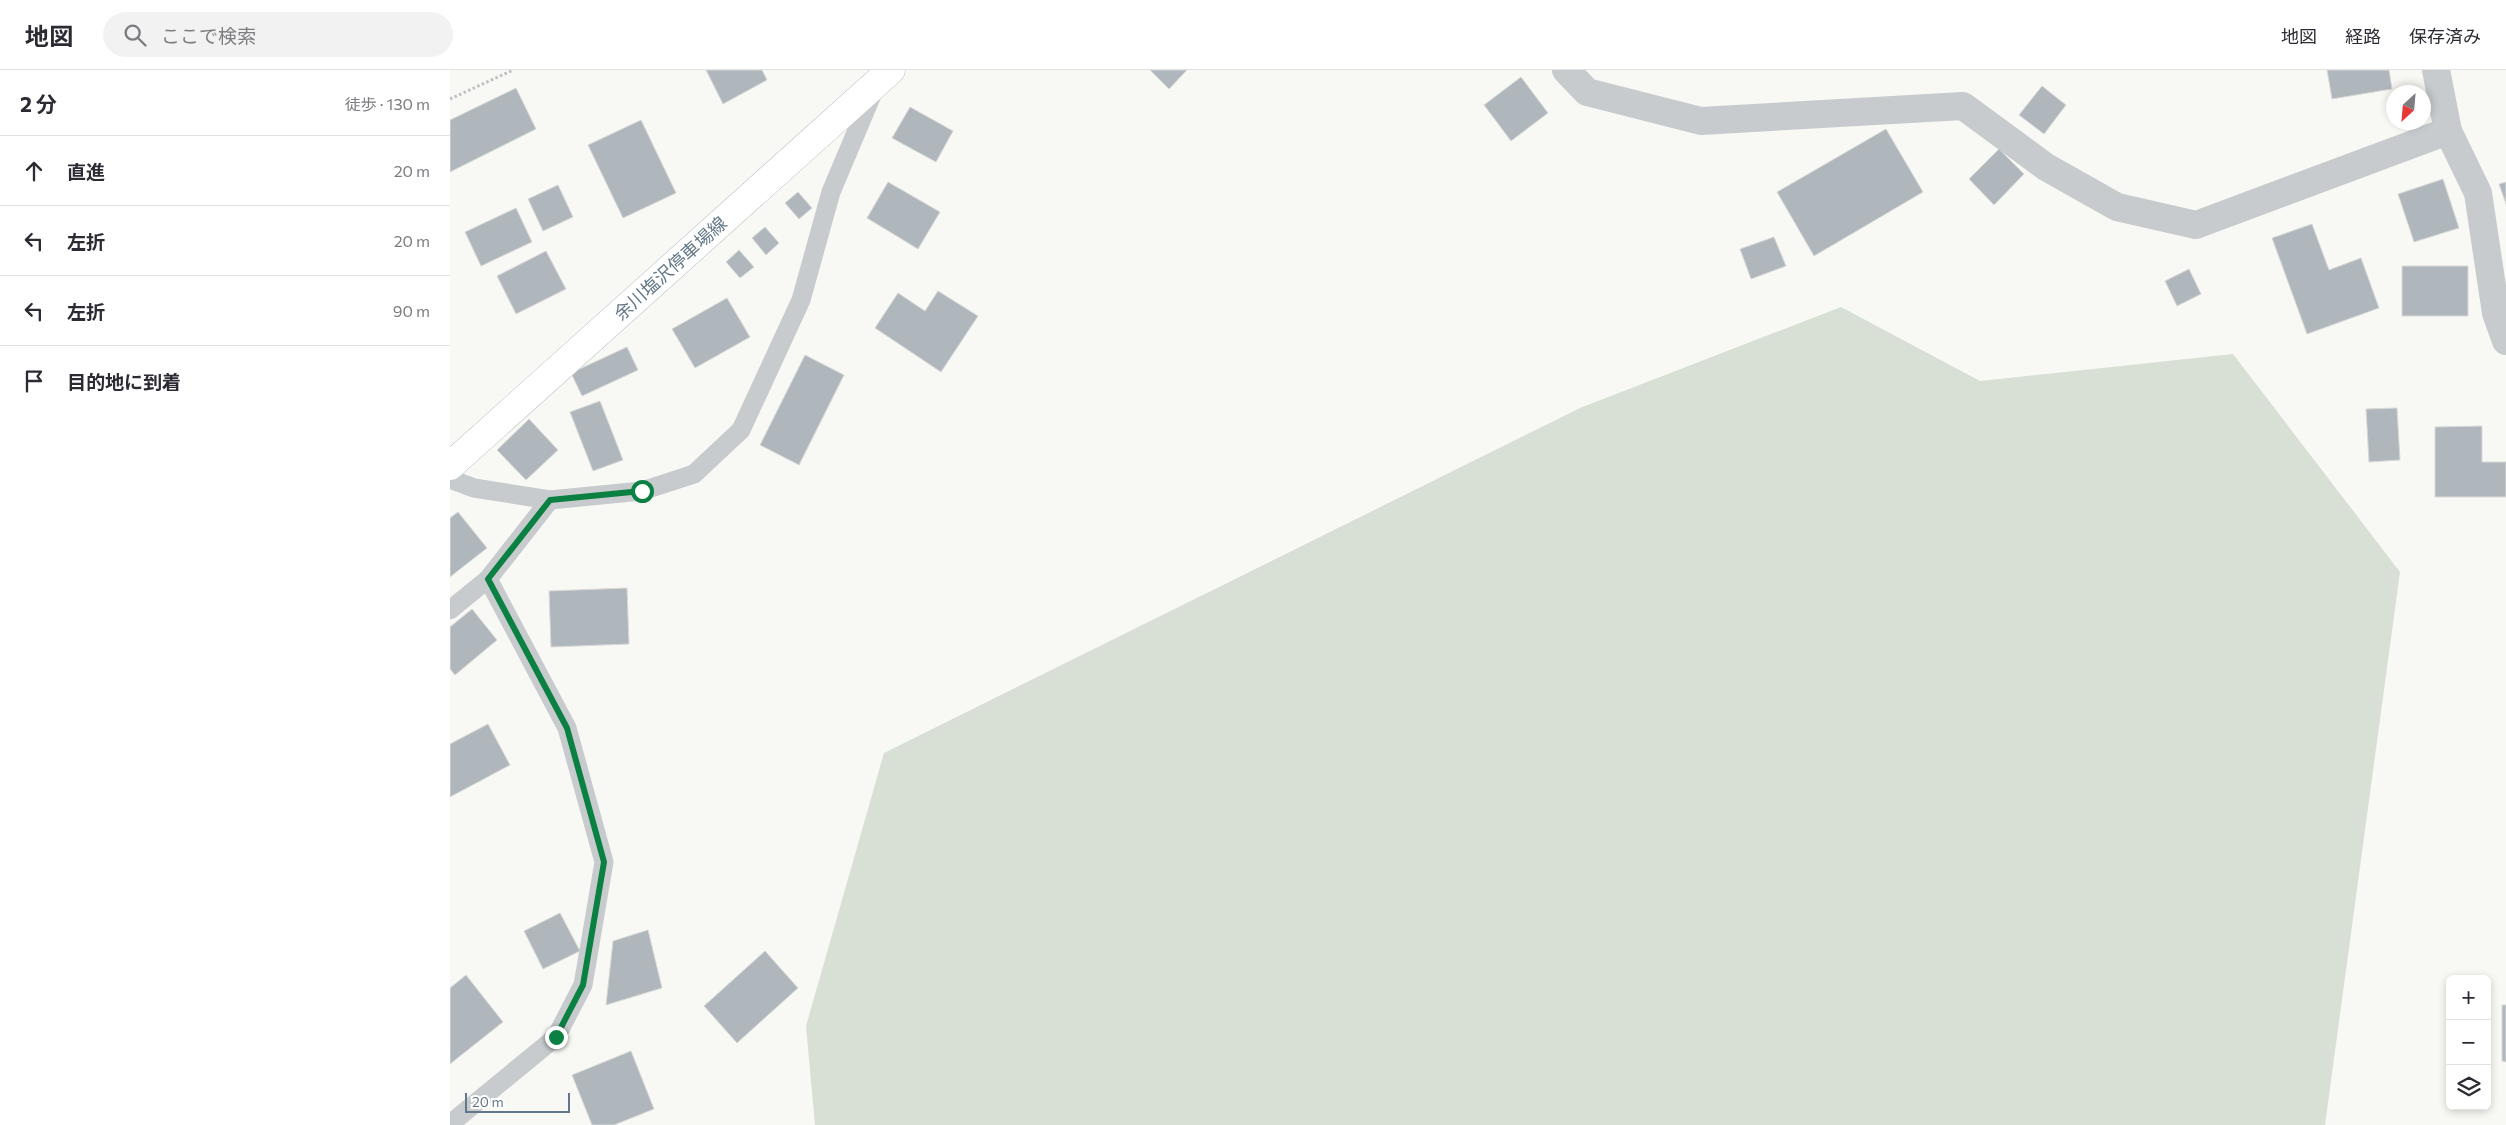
<!DOCTYPE html>
<html lang="ja">
<meta charset="utf-8">
<style>
body{margin:0;font-family:Commissioner,"Noto Sans JP",sans-serif;background:#f2f2f3;color:#2b2b33}
.controls{position:absolute;right:15px;bottom:15px;display:grid;overflow:hidden;border-radius:8px;box-shadow:0 2px 8px #0003}
.controls button{width:45px;height:45px;display:grid;place-items:center;padding:0;border:0;border-bottom:1px solid #e1e1e2;background:#fff;color:#2b2b33;font:25px sans-serif}
.compass{position:absolute;left:1936px;top:15px;width:45px;height:45px;border-radius:50%;background:#fff;box-shadow:0 2px 8px #0003;rotate:206deg}
.scale{position:absolute;left:15px;bottom:12px;width:105px;box-sizing:border-box;padding-left:5px;border:2px solid #647788;border-top:0;font-size:14px;line-height:18px;white-space:nowrap;color:#647788;-webkit-text-stroke:4px #fff;paint-order:stroke}
.stop{position:absolute;width:15px;height:15px;margin:-11px;border:4px solid #0b8043;border-radius:50%;background:#fff}
.stop.end{background:#0b8043;border-color:#fff;box-shadow:0 1px 5px #0008}
.list{margin:0;padding:0;list-style:none}
h2{display:flex;justify-content:space-between;align-items:center;height:65px;margin:0;padding:0 20px;font-size:21px}
h2 small{font-size:16px;font-weight:400;color:#7c7c81}
.list li{display:grid;grid-template-columns:32px 1fr auto;gap:15px;align-items:center;box-sizing:border-box;height:70px;padding:0 20px;border-top:1px solid #e1e1e2}
.list b{display:block;font-size:19px;white-space:nowrap}
.list em{font-size:16px;font-style:normal;color:#7c7c81}
.icon{flex:none;width:28px;height:28px;fill:none;stroke:currentColor;stroke-width:2;stroke-linecap:round;stroke-linejoin:round}
.map{position:relative;flex:none;width:2056px;height:1055px;overflow:hidden}
header{display:flex;align-items:center;gap:30px;box-sizing:border-box;height:70px;padding:0 25px;background:#fff;border-bottom:1px solid #e1e1e2}
header strong{font-size:24px}
nav{display:flex;gap:28px;margin-inline-start:auto;font-size:18px}
.search{width:350px;height:45px;background:#f2f2f3;display:flex;align-items:center;gap:12px;box-sizing:border-box;padding:0 18px;border-radius:28px;color:#7c7c81;font-size:19px}
main{display:flex}
aside{flex:1;background:#fff}
.map>svg:first-child{display:block}
.green{fill:#d8e0d5}
.building{fill:#afb7bd;stroke:#d9d9d7}
.lines{fill:none;stroke-linecap:round;stroke-linejoin:round}
.secondary-casing{stroke:#b9bec3;stroke-width:29}
.path{stroke:#bec1c3;stroke-width:3;stroke-dasharray:2.5 2.5;stroke-linecap:butt}
.service{stroke:#c7cbce;stroke-width:19}
.minor{stroke:#c7cbce;stroke-width:28}
.secondary{stroke:#fff;stroke-width:28}
.route{stroke:#0b8043;stroke-width:6}
.labels{text-anchor:middle;dominant-baseline:central;stroke-width:5;stroke-linejoin:round;paint-order:stroke}
.street-label{font-size:18px;fill:#647788;stroke:#fff}
</style>
<header>
<strong>地図</strong>
<div class="search"><svg class="icon" aria-label="search" viewBox="0 0 24 24"><circle cx="10" cy="10" r="6"/><path d="M15 15l6 6"/></svg>ここで検索</div>
<nav><a>地図</a><a>経路</a><a>保存済み</a></nav>
</header>
<main>
<aside>
<h2>2 分<small>徒歩 · 130 m</small></h2>
<ul class="list">
<li><svg class="icon" aria-label="ahead" viewBox="0 0 24 24"><path d="M12 20V5M6 11l6-6 6 6"/></svg><div><b>直進</b></div><em>20 m</em></li>
<li><svg class="icon" aria-label="left" viewBox="0 0 24 24"><path d="M17 20v-9H6M10 6l-5 5 5 5"/></svg><div><b>左折</b></div><em>20 m</em></li>
<li><svg class="icon" aria-label="left" viewBox="0 0 24 24"><path d="M17 20v-9H6M10 6l-5 5 5 5"/></svg><div><b>左折</b></div><em>90 m</em></li>
<li><svg class="icon" aria-label="arrive" viewBox="0 0 24 24"><path d="M6 21V4h12l-3 4 3 4H6"/></svg><div><b>目的地に到着</b></div></li>
</ul>
</aside>
<div class="map">
<svg width="2056" height="1055" viewBox="0 0 2056 1055">
<rect width="100%" height="100%" fill="#f8f8f4"/>
<polygon class="green" points="1391,237 1530,311 1783,284 1950,502 1875,1055 365,1055 356,956 434,683 1130,338"/>
<g class="building">
<polygon points="256,0 312,0 317,10 273,34"/>
<polygon points="700,0 737,0 719,19"/>
<polygon points="1877,0 1939,0 1942,19 1882,29"/>
<polygon points="1071,7 1098,43 1061,71 1034,35"/>
<polygon points="1592,16 1616,35 1594,64 1569,45"/>
<polygon points="66,18 86,59 0,102 0,50"/>
<polygon points="460,37 503,61 486,92 442,68"/>
<polygon points="191,50 226,123 173,148 138,75"/>
<polygon points="1436,59 1473,122 1364,186 1327,122"/>
<polygon points="1549,79 1574,104 1544,135 1519,109"/>
<polygon points="1993,109 2009,158 1964,172 1948,124"/>
<polygon points="438,112 490,142 468,179 417,148"/>
<polygon points="2056,112 2056,134 2049,114"/>
<polygon points="108,115 123,147 93,161 78,129"/>
<polygon points="348,122 362,138 349,149 335,133"/>
<polygon points="66,138 82,172 31,196 15,162"/>
<polygon points="1862,154 1879,200 1911,188 1929,238 1857,264 1822,168"/>
<polygon points="315,157 329,173 316,185 302,168"/>
<polygon points="1324,167 1336,196 1301,209 1290,179"/>
<polygon points="289,180 304,197 290,208 276,192"/>
<polygon points="96,181 116,219 66,244 47,206"/>
<rect x="1952" y="196" width="66" height="50"/>
<polygon points="1739,199 1751,224 1727,236 1715,211"/>
<polygon points="488,221 528,246 491,302 425,258 448,223 475,241"/>
<polygon points="277,228 300,267 245,298 222,259"/>
<polygon points="177,277 188,300 132,326 121,303"/>
<polygon points="355,285 394,305 349,395 310,375"/>
<polygon points="150,331 173,390 143,401 120,342"/>
<polygon points="1947,338 1950,390 1919,392 1916,339"/>
<polygon points="79,349 108,380 76,410 47,380"/>
<polygon points="2032,356 2032,392 2056,392 2056,427 1985,427 1985,357"/>
<polygon points="8,442 37,478 0,507 0,448"/>
<polygon points="177,518 179,574 101,577 99,521"/>
<polygon points="22,539 47,570 5,605 0,599 0,557"/>
<polygon points="38,654 60,695 0,727 0,674"/>
<polygon points="110,843 130,881 93,899 74,861"/>
<polygon points="198,860 212,918 156,935 163,871"/>
<polygon points="315,881 348,918 287,973 254,936"/>
<polygon points="16,905 53,952 0,994 0,918"/>
<polygon points="2052,935 2056,935 2056,992 2052,991"/>
<polygon points="181,981 204,1039 164,1055 142,1055 122,1005"/>
</g>
<g class="lines">
<g class="secondary-casing">
<polyline id="secondary" points="0,396 441,0"/>
</g>
<polyline class="path" points="0,29 63,0"/>
<g class="service">
<polyline points="0,409 24,418 100,430 192,421 244,404 291,360 351,230 381,122 424,20"/>
<polyline points="0,540 38,509 100,430"/>
<polyline points="0,1054 106,967 133,915 154,792 117,658 38,509"/>
</g>
<g class="minor">
<polyline points="1116,0 1137,22 1251,51 1513,36 1596,97 1667,137 1746,155 1998,61"/>
<polyline points="1986,0 1998,61 2028,123 2046,243 2056,271"/>
</g>
<use href="#secondary" class="secondary"/>
</g>
<g class="lines">
<polyline class="route" points="106,967 133,915 154,792 117,658 38,509 100,430 192,421"/>
</g>
<g class="labels">
<g class="street-label">
<text transform="translate(220 198) rotate(-42)">余川塩沢停車場線</text>
</g>
</g>
</svg>
<div class="controls">
<button>+</button>
<button>−</button>
<button><svg class="icon" aria-label="layers" viewBox="0 0 24 24"><path d="M12 4l9 5-9 5-9-5zM3 14l9 5 9-5"/></svg></button>
</div>
<svg class="compass" viewBox="-18 -18 36 36"><path d="M0-13l5 13h-10z" fill="#e53935"/><path d="M0 13l5-13h-10z" fill="#7c7c81"/></svg>
<div class="scale">20 m</div>
<div class="stop" style="left:192px;top:421px"></div>
<div class="stop end" style="left:106px;top:967px"></div>
</div>
</main>
